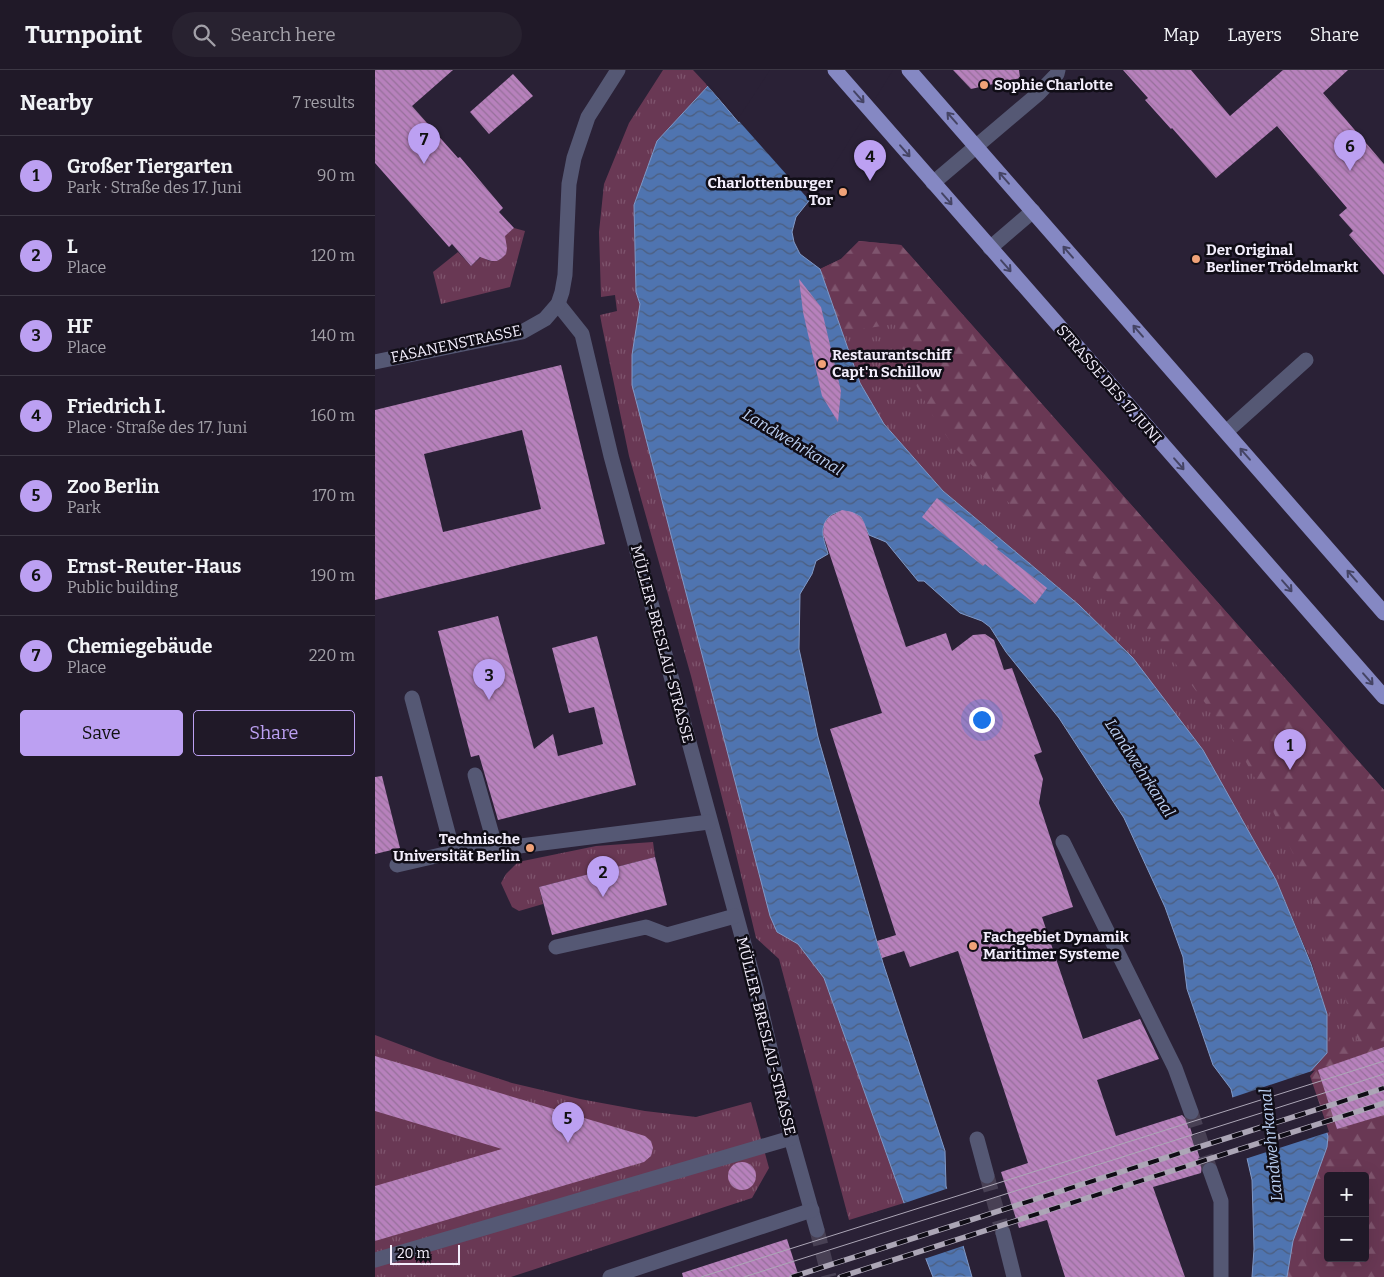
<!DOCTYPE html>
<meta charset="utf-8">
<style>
body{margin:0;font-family:Bitter,serif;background:#282230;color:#f1f3f6}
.controls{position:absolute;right:15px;bottom:15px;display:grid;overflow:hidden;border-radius:5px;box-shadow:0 5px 20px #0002}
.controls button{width:45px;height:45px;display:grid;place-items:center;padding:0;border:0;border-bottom:1px solid #3d3845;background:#201928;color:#f1f3f6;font:25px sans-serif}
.scale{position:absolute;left:15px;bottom:12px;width:70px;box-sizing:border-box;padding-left:5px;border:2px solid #f3eefc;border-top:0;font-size:14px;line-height:18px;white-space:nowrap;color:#f3eefc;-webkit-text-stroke:4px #100d16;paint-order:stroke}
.you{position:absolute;left:606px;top:649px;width:18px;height:18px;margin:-12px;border:4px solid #fff;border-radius:50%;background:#1a73e8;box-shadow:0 0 0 8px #1a73e833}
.badge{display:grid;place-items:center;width:32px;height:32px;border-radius:50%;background:#bca0f2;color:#111;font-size:16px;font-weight:700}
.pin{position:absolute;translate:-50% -41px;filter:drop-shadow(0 1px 2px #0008)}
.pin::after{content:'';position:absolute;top:26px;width:18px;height:15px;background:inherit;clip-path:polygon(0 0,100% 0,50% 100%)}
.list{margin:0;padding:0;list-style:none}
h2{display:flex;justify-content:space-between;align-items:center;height:65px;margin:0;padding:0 20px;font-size:21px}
h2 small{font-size:16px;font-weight:400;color:#a2a0a8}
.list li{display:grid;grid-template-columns:32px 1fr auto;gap:15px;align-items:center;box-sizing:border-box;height:80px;padding:0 20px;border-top:1px solid #3d3845}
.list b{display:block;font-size:19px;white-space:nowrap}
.list p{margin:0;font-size:16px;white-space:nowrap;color:#a2a0a8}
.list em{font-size:16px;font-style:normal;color:#a2a0a8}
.actions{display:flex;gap:10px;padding:15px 20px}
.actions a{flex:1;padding:11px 0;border:1px solid #bca0f2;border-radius:5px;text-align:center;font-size:18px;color:#bca0f2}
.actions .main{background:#bca0f2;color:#111}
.icon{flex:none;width:28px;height:28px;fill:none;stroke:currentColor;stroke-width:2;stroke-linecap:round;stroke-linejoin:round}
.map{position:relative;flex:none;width:1009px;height:1207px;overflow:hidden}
header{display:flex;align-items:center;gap:30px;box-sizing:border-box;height:70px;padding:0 25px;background:#201928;border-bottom:1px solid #3d3845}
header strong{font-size:24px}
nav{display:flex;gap:28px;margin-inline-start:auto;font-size:18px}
.search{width:350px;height:45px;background:#282230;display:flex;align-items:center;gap:12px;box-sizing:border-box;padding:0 18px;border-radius:28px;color:#a2a0a8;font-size:19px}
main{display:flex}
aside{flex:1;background:#201928}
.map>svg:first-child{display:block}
.grass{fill:url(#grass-tufts);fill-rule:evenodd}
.forest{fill:url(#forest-firs);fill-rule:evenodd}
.water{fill:url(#water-waves);stroke:#8099c7}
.pier{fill:#2a2136}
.building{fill:url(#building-back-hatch);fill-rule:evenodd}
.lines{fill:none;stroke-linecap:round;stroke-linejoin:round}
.minor-tunnel{stroke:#484054;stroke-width:15;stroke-dasharray:15 8;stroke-linecap:butt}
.minor{stroke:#555874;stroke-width:15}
.major{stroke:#8588c3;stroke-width:15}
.tram{stroke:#aca6b6;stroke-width:1}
.rail-casing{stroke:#aca6b6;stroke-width:5.5}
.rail{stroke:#100d16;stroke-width:4;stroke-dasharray:11;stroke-linecap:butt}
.oneway{stroke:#454464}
.poi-dot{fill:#f0a278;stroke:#100d16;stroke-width:2}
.labels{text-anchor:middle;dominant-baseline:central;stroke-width:5;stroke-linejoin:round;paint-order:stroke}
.poi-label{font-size:15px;font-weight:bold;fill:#f3eefc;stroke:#100d16;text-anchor:start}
.street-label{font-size:15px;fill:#f3eefc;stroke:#100d16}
.water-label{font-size:16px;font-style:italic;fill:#bbd0f3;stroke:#100d16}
</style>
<header>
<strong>Turnpoint</strong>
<div class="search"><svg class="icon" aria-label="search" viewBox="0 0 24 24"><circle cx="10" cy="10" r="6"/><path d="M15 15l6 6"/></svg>Search here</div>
<nav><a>Map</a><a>Layers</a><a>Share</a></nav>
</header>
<main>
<aside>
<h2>Nearby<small>7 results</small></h2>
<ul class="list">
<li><span class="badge">1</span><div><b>Großer Tiergarten</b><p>Park · Straße des 17. Juni</p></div><em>90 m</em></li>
<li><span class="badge">2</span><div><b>L</b><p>Place</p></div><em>120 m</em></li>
<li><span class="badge">3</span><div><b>HF</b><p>Place</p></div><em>140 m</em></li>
<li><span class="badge">4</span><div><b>Friedrich I.</b><p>Place · Straße des 17. Juni</p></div><em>160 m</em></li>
<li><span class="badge">5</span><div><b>Zoo Berlin</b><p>Park</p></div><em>170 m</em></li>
<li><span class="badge">6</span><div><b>Ernst-Reuter-Haus</b><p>Public building</p></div><em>190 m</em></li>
<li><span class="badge">7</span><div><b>Chemiegebäude</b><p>Place</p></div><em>220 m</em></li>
</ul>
<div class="actions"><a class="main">Save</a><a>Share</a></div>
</aside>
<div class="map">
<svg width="1009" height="1207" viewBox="0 0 1009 1207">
<defs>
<pattern id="grass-tufts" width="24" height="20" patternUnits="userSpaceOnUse" patternTransform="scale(1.25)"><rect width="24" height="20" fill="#693854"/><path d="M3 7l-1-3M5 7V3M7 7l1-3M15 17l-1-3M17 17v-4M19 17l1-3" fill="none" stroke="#7f556e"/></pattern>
<pattern id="forest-firs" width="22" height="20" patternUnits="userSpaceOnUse" patternTransform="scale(1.25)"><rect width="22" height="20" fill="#693854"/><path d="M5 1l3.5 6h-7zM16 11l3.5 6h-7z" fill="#7f556e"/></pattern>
<pattern id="water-waves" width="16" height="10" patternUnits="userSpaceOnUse" patternTransform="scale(1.25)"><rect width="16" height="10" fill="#4f74b0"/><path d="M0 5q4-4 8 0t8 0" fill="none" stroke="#4c5e7e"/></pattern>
<pattern id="building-back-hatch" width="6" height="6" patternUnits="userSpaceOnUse" patternTransform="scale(1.25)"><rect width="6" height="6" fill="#b781bc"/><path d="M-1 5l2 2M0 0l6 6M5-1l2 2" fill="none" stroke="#96709a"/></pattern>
</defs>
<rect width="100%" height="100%" fill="#2a2136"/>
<g class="grass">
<polygon points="288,0 318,0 333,16 282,71 259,135 261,222 265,234 263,250 402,862 423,874 449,908 529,1133 474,1150 404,889 381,868 355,759 316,606 254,386 227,256 225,245 242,241 240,225 226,227 224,162 229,114 254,53"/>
<path d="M 139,158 L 150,161 L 135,217 L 66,234 L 58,202 L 83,182 L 96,196 L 107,186 C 115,194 124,193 131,183 L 127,168 Z"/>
<path d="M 484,171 L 526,175 L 1009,720 L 1009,1207 L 912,1207 L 952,983 L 952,944 L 937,894 L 901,810 L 758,588 L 704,535 L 568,421 L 509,354 L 485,313 L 445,199 L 466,189 ZM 953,1106 L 990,1106 L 990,1188 L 953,1188 Z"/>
<polygon points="278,772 280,787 164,817 168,834 144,841 137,837 126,813 131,804 143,792 221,776"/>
<polygon points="0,965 63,989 137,1013 205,1029 270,1041 321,1047 376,1032 394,1098 377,1128 136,1207 0,1207"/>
</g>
<path class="forest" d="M 484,171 L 526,175 L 1009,720 L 1009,1207 L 912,1207 L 918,1171 L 952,1077 L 953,1066 L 932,1005 L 952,983 L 983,970 L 957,885 L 940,836 L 920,788 L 896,737 L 861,674 L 782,569 L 714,504 L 637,436 L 580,378 L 559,348 L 534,302 L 520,254 L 467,262 L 445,199 L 466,189 ZM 953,1106 L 990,1106 L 990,1188 L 953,1188 Z"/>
<path class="water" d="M 398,0 L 516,0 L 433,132 L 421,147 L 417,162 L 419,172 L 425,184 L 445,199 L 485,313 L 509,354 L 568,421 L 704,535 L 758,588 L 828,680 L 901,810 L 936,894 L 952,944 L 952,983 L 932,1005 L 953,1066 L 952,1077 L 918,1171 L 912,1207 L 877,1207 L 879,1179 L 877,1110 L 856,1019 L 838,995 L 812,919 L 808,887 L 790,837 L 749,748 L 684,648 L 631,582 L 615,557 L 607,551 L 585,543 L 549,511 L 543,511 L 511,472 L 494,465 L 486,447 C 472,437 451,440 448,459 C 447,467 451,476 453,484 L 441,491 L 437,504 L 425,524 L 424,579 L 443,667 L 508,893 L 570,1081 L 571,1116 L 597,1207 L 558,1207 L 529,1133 L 449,908 L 423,874 L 402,862 L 395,846 L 257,315 L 257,285 L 265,234 L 261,222 L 259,135 L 282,71 L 333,16 L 364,53 Z"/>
<g class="pier">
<polygon points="395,0 518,0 440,126 435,131 331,14 334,14 363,49"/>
<polygon points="940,1000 935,1006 954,1062 870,1089 856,1028"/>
<polygon points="574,1118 591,1175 549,1189 527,1134"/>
</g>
<g class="building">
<polygon points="0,0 78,0 37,36 83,88 85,87 128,138 124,142 139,158 130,166 132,178 131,184 127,188 122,191 116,191 105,187 96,196 77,174 74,177 0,93"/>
<polygon points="578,0 644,0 645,8 596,19"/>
<polygon points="748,0 816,0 855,46 908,0 973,0 948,23 1009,94 1009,205 974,165 978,161 964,145 972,138 902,56 841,108 797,58 796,59 770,30 773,28"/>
<polygon points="138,4 158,26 114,64 95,42"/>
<polygon points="424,209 446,237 466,321 463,352 447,326 428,242"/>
<path d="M 186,295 L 230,474 L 0,530 L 0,340 ZM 147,360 L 166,439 L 68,462 L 49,384 Z"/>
<polygon points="562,428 623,477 622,479 672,518 660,534 610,494 608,496 547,447"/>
<polygon points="467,440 477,442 486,447 489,452 531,577 571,563 577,581 598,565 610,564 619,570 629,600 637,598 667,682 659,685 668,709 664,733 698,837 667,847 708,969 765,949 784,989 722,1010 741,1066 807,1045 813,1051 827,1095 826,1103 778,1117 810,1207 690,1207 672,1150 644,1158 626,1102 653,1093 583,881 535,897 529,881 507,888 502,871 521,865 455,659 507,643 448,464 449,454 454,447"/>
<polygon points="123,546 159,679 178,664 183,686 228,674 219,637 194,643 177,578 222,566 261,715 123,750 104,685 96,687 63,561"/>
<polygon points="7,706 25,778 0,784 0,707"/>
<polygon points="280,787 292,835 177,865 164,817"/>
<polygon points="1009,977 1009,1045 962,1059 943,1000"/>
<polygon points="0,986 270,1066 276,1071 278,1078 276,1086 269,1092 0,1171 0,1116 127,1079 0,1041"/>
<circle cx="367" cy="1106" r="14"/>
<polygon points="412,1169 424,1207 308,1207 307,1203"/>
</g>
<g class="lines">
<g class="minor-tunnel">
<polyline points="816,1042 835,1100"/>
<polyline points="612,1106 628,1163"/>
<polyline points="442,1160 454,1207"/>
</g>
<g class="minor">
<polyline points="558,113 663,24 682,4 683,0"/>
<polyline points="615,178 658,141"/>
<polyline points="183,234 207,264 236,386 381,918 416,1068 442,1160"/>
<polyline points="0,292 147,262 170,249 183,234 187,222 190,205 194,114 199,88 213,47 243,0"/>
<polyline points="851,362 931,290"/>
<polyline points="37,628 78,782"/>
<polyline points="100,705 121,779"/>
<polyline points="688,772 800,998 816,1042"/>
<polyline points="22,795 109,775 121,779 334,752"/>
<polyline points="181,877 271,857 292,865 360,846"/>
<polyline points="602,1069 612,1106"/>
<polyline points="835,1100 846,1131 846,1207"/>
<polyline points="628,1163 639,1207"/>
<polyline points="0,1190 416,1068"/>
<polyline points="235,1207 437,1140"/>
</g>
<g class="major">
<polyline points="460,0 1009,627"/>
<polyline points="534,0 1009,543"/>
</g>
<g class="tram">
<polyline points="326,1207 1009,991"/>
<polyline points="369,1207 1009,1004"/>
</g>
<g class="rail-casing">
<g id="rail">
<polyline points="417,1207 1009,1018"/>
<polyline points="465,1207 1009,1033"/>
</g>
</g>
<use href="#rail" class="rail"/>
</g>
<defs><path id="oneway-shaft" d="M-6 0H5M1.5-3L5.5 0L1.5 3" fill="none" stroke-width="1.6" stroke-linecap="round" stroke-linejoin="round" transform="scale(1.25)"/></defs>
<g class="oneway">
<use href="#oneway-shaft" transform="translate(484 27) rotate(49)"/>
<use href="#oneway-shaft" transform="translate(577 48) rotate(-131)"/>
<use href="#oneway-shaft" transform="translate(530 81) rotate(49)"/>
<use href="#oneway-shaft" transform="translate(629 108) rotate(-131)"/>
<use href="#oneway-shaft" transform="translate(572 129) rotate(49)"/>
<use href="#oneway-shaft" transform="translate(693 182) rotate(-131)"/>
<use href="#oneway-shaft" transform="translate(631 196) rotate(49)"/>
<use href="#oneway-shaft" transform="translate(763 261) rotate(-131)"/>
<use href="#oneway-shaft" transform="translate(870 384) rotate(-131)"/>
<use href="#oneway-shaft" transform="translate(804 394) rotate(49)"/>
<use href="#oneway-shaft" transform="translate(977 506) rotate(-131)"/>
<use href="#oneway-shaft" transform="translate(912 516) rotate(49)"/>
<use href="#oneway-shaft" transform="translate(993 609) rotate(49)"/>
</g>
<g class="poi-dot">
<circle cx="609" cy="15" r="5"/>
<circle cx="468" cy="122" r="5"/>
<circle cx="821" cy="189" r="5"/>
<circle cx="447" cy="294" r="5"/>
<circle cx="155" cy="778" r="5"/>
<circle cx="598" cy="876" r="5"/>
</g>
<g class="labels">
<g class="poi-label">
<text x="619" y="15">Sophie Charlotte</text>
<text x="458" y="113" text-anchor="end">Charlottenburger<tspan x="458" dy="17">Tor</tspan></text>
<text x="831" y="180">Der Original<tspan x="831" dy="17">Berliner Trödelmarkt</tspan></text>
<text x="457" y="285">Restaurantschiff<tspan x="457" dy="17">Capt'n Schillow</tspan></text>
<text x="145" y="769" text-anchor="end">Technische<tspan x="145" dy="17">Universität Berlin</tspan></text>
<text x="608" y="867">Fachgebiet Dynamik<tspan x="608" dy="17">Maritimer Systeme</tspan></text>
</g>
<g class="street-label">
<text transform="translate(81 274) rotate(-12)">FASANENSTRASSE</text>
<text transform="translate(734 314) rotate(49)">STRASSE DES 17. JUNI</text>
<text transform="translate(287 574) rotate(75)">MÜLLER-BRESLAU-STRASSE</text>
<text transform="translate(391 966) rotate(76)">MÜLLER-BRESLAU-STRASSE</text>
</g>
<g class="water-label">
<text transform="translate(418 372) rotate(31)">Landwehrkanal</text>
<text transform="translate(765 698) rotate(57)">Landwehrkanal</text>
<text transform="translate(896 1075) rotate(-96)">Landwehrkanal</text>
</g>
</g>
</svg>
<div class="controls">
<button>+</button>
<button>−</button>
</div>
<div class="scale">20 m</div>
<div class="you"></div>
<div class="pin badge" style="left:915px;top:700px">1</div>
<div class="pin badge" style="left:228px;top:827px">2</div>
<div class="pin badge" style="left:114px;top:630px">3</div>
<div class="pin badge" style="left:495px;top:111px">4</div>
<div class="pin badge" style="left:193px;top:1073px">5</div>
<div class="pin badge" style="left:975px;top:101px">6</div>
<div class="pin badge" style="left:49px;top:94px">7</div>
</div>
</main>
